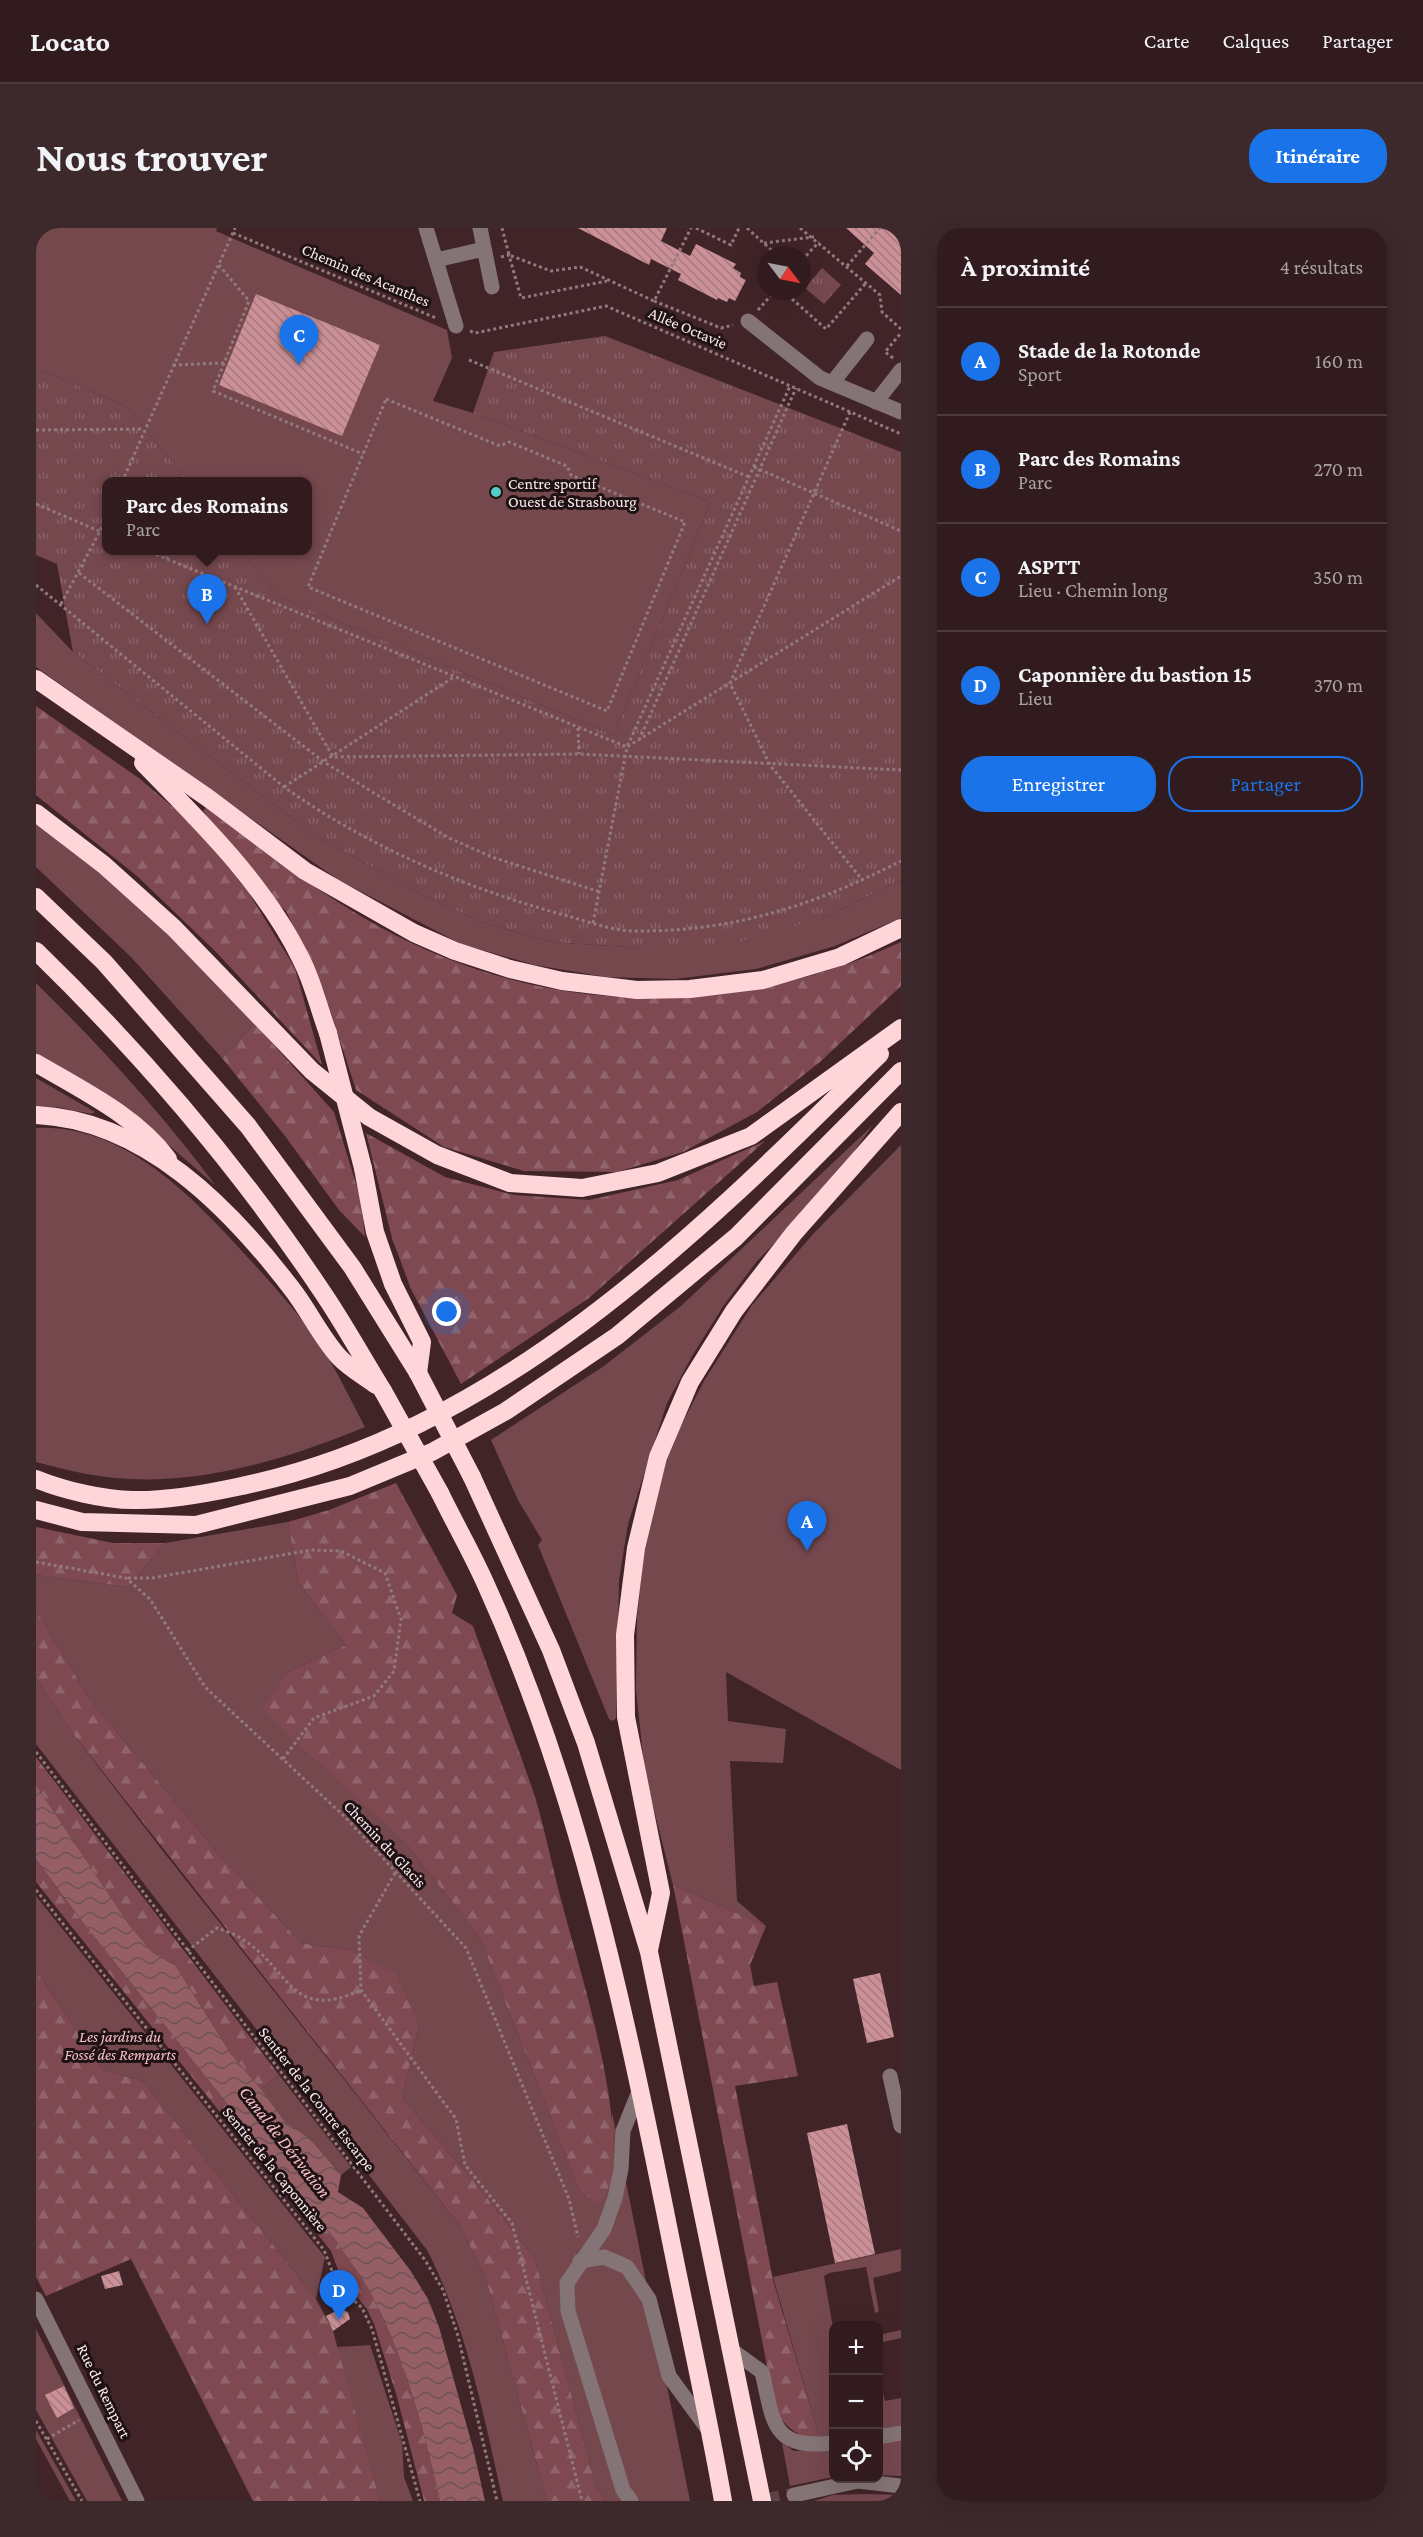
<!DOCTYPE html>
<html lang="fr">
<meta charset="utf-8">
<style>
body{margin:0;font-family:"Crimson Pro",serif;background:#3d282b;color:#f1f3f6}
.controls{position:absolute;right:18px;bottom:18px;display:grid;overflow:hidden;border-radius:12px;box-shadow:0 6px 24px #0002}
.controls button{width:54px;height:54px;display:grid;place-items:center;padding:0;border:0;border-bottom:2px solid #4c393c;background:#311b1e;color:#f1f3f6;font:30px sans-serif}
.compass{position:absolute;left:721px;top:18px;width:54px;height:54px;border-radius:50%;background:#311b1e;box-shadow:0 6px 24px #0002;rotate:122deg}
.you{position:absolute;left:411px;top:1084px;width:21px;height:21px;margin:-15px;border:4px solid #fff;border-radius:50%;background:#1a73e8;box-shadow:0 0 0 9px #1a73e833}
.badge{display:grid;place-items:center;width:39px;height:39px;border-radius:50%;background:#1a73e8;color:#fff;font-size:20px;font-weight:700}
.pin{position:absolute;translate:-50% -50px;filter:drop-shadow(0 2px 3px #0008)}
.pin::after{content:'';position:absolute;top:32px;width:21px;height:18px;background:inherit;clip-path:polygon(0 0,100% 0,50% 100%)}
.popup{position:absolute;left:66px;top:249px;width:210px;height:78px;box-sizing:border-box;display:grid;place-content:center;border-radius:12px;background:#311b1e;filter:drop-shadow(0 2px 4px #0005);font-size:20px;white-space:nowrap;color:#a8a1a4}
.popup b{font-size:22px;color:#f1f3f6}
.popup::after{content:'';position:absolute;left:50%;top:100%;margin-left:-12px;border:12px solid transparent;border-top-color:#311b1e}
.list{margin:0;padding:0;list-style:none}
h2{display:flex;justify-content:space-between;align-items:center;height:78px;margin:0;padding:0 24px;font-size:26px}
h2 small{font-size:20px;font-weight:400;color:#a8a1a4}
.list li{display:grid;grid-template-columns:39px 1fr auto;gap:18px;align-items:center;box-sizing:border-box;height:108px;padding:0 24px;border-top:2px solid #4c393c}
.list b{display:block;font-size:22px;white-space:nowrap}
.list p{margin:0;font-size:20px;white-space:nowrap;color:#a8a1a4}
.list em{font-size:20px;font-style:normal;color:#a8a1a4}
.actions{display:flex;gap:12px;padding:18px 24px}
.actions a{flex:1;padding:14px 0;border:2px solid #1a73e8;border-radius:24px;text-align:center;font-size:21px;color:#1a73e8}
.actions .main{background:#1a73e8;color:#fff}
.icon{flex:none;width:33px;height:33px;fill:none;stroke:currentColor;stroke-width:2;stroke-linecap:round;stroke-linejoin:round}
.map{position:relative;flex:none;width:865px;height:2273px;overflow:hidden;border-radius:24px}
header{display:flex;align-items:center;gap:36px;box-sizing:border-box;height:84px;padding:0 30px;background:#311b1e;border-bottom:2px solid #4c393c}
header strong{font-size:28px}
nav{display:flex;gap:33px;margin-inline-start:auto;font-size:21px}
.intro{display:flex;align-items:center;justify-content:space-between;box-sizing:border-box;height:144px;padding:0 36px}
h1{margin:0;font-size:42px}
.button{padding:15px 27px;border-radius:24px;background:#1a73e8;color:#fff;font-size:21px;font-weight:700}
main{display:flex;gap:36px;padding:0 36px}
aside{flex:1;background:#311b1e;border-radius:24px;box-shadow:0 6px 24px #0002}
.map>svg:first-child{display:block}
.green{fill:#75484e}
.forest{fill:url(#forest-firs)}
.park{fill:url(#park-tufts)}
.water{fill:url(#water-waves)}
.building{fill:url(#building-back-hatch)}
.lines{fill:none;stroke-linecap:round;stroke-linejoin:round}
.minor-tunnel{stroke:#5d4246;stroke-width:15;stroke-dasharray:15 8;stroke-linecap:butt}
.path{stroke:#91797c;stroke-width:3;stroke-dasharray:3 3;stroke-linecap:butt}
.minor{stroke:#847476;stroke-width:15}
.highway{stroke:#fed6da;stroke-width:18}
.highway-bridge{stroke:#fed6da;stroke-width:18}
.poi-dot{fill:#54cdc8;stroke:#1f1214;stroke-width:2}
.labels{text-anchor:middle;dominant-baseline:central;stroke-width:6;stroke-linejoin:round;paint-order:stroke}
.street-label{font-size:16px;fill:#fdecee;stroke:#1f1214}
.poi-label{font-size:16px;fill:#fdecee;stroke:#1f1214;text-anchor:start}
.park-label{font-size:16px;font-style:italic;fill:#f6c0c6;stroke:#1f1214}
.water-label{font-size:18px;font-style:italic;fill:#f9c3c9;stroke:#1f1214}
</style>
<header>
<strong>Locato</strong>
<nav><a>Carte</a><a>Calques</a><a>Partager</a></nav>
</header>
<div class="intro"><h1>Nous trouver</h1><a class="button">Itinéraire</a></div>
<main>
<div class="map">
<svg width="865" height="2273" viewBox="0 0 865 2273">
<defs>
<pattern id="forest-firs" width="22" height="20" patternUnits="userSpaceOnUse" patternTransform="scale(1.5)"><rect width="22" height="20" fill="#7e4951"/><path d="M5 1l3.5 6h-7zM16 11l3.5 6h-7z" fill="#91636a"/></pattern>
<pattern id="park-tufts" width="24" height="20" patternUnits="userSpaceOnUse" patternTransform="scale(1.5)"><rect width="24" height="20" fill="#75484e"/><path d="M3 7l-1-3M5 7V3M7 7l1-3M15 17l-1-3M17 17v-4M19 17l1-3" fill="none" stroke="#8a6368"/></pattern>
<pattern id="water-waves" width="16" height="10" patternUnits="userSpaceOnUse" patternTransform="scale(1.5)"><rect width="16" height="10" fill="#965f66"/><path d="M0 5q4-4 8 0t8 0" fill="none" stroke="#6d5255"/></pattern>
<pattern id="building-back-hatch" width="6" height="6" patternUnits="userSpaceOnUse" patternTransform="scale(1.5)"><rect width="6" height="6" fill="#cc9198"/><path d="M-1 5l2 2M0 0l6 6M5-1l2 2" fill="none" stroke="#a67b80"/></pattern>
</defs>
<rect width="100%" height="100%" fill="#412428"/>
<g class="green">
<polygon points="0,0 181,0 180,3 205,14 411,102 416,130 397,173 437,185 675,274 578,507 241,368 206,323 272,322 272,254 152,253 90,178 0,140"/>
<polygon points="0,385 37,424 278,607 385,666 445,694 516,714 604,720 787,690 865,652 865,690 799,718 720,741 639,751 570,749 499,737 425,716 301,651 0,439"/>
<polygon points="0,593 78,655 133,707 219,796 186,830 95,729 0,639"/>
<path d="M 0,755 C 64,818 126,885 179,957 L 114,901 L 0,827 Z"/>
<polygon points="0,850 59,884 55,886 21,879 0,879"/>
<polygon points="837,897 788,965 721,1033 688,1077 656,1128 631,1175 592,1296 583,1352 580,1490 577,1493 573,1491 502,1317 506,1312 482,1272 455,1212 568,1138 645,1078"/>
<path d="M 0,900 C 92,896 160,973 217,1035 C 244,1065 272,1096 293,1131 C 306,1153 317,1177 329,1199 C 256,1229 175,1255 94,1251 C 62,1250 31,1242 0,1234 Z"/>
<polygon points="865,917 865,1542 690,1444 692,1493 750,1501 747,1535 694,1533 701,1673 730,1698 637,1657 609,1546 600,1462 601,1390 609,1312 633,1221 668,1153 716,1077 778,1005"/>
<polygon points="252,1294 262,1354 310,1417 250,1445 227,1482 372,1618 444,1710 544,1964 576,1943 576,1884 654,2273 570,2273 561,2262 499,2031 436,1951 366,1870 383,1798 312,1722 265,1715 179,1622 53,1470 0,1382 0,1347 93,1359 129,1315"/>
<path d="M 0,1450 L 34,1502 L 126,1622 L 425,1999 L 450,2051 L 511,2273 L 467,2273 C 448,2188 431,2100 391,2022 L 0,1516 Z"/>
<polygon points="0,1668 289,2029 280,2071 107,1853 67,1842 0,1742"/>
<polygon points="243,1847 315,1939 305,1947 273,1910 249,1894 225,1861"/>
<polygon points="865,2021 865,2043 837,2050 843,2083 839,2085 830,2039 793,2045 788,2048 797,2100 797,2209 784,2211 737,2049"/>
<polygon points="0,2101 86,2273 51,2273 0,2182"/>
<polygon points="865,2102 865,2110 843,2115 843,2107"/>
<polygon points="334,2117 366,2215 368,2249 377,2273 344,2273 301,2119"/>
<polygon points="846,2161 849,2173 865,2170 865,2197 843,2202 842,2162"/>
<polygon points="0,2202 40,2273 34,2273 0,2211"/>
<polygon points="865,2211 865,2248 843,2247 842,2216"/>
<polygon points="746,2215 758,2223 797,2222 797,2249 754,2258"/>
<polygon points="830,2266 865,2267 865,2273 778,2273 797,2267"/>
</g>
<g class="forest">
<polygon points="0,478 104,551 157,596 211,662 259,740 286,837 179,723 101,648 0,567"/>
<path d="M 170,580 C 226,621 281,664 342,698 C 507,789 694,793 865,714 L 865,758 L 784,834 L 721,884 L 647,924 L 581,944 L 488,943 L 408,919 L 320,862 L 288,763 L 250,683 L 216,653 L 167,583 Z"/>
<polygon points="219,796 298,884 325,972 329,1009 303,982 249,908 186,830"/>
<polygon points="330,905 409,949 478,967 553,972 642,952 729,913 553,1070 425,1156 375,1061 356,1010"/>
<path d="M 360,1255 L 421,1367 L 416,1385 L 437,1398 C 457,1455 480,1512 499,1569 C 510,1605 517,1643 527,1679 C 541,1734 606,1933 563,1975 L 544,1964 L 444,1710 L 372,1618 L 226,1482 L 250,1445 L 310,1417 L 262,1354 L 252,1294 L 293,1282 Z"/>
<polygon points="0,1299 77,1315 129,1315 93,1359 0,1347"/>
<polygon points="0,1382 53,1470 179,1622 265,1715 312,1722 360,1746 383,1798 366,1870 436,1951 499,2031 561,2262 570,2273 511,2273 450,2051 425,1999 34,1502 0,1450"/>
<polygon points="0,1529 243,1847 225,1861 195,1826 139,1737 117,1725 94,1698 0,1557"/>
<path d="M 0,1631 L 45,1692 L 301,2014 C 312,2032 327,2049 336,2068 C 369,2130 389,2205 404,2273 L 388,2273 L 361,2169 L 338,2096 L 331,2081 L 305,2050 L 295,2023 L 0,1654 Z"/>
<path d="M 637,1657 L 730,1698 L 714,1737 L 718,1758 L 741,1754 L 762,1848 L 699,1858 L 737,2052 L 784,2211 C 763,2210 752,2201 740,2184 Z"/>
<polygon points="0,1742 67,1842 107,1853 280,2071 297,2103 344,2273 217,2273 95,2031 10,2068 0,2049"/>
</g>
<g class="park">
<polygon points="786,40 805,57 788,76 769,60"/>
<polygon points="569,108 865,224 865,652 787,690 690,717 604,720 516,714 445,694 385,666 278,607 37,424 21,336 0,327 0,140 90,178 152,253 70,254 70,322 206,323 241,368 578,507 675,274 437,185 458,124"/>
</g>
<path class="water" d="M 0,1557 L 94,1698 L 117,1725 L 139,1737 L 195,1826 L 225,1861 L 249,1894 L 273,1910 L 305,1947 L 302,1964 L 327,1980 L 374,2042 L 392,2071 L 403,2099 L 437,2220 L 449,2273 L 404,2273 C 389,2205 369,2130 336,2068 C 327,2049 312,2032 301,2014 L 45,1692 L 0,1631 Z"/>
<g class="building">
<polygon points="542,0 631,0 625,13 654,28 660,16 700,36 697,40 705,45 704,49 710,52 699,73 693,70 691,74 682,70 681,72 642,52 645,46 615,31 613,37"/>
<polygon points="810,0 855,0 865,9 865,67 829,36 838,25"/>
<polygon points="220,66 344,117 306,208 183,157"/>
<polygon points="844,1745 858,1809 831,1815 817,1751"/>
<polygon points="811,1896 839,2026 799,2035 771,1905"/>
<polygon points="83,2043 87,2057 69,2061 65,2048"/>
<polygon points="304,2081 312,2084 314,2091 297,2103 290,2088"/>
<polygon points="28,2158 38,2180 21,2190 9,2167"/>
</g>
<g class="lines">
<polyline class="minor-tunnel" points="729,2273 758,2267"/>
<g class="path">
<polyline points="466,0 473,27 515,43 544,39 618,73 655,0"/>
<polyline points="660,0 695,17 703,0"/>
<polyline points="711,0 741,27"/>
<polyline points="764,0 844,67 846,84 865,101"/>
<polyline points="197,5 400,90"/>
<polyline points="728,15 778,9"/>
<polyline points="465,29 473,27 485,70 571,53"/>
<polyline points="766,32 783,14"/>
<polyline points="811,38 844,0"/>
<polyline points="747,63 790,101 830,55"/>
<polyline points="618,73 685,100 697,97"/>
<polyline points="722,82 739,63"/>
<polyline points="434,103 439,105 570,78 865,206"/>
<polyline points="857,130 849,124 865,105"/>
<polyline points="433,132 713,249"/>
<polyline points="188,135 177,163 327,226"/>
<polyline points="137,137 188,135 213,73 183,37"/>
<polygon points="350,171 464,218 473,214 531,238 535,247 649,294 571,483 272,359"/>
<polyline points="814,184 694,455 734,537 827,653"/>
<polyline points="0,202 108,201"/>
<polyline points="718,239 865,303"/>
<polyline points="86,254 199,0"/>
<polyline points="0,276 70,306"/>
<polyline points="109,322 591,519 754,158"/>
<polyline points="130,331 140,322"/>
<polyline points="43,345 288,534 338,565 413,610 456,629 564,664"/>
<path d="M 0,357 L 248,559 C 333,619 429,660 528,687 C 551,693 576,703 599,703 C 697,704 779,677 865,633"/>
<polyline points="199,359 297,529 543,526 865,542"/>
<polyline points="25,376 70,292"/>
<polyline points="542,500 543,526"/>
<polyline points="603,512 760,160"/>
<polyline points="248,559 418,449"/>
<polyline points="557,695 591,519 865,348"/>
<polyline points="0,1334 90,1350 114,1371 169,1459 309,1589 430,1720 533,1971 542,2009"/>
<polyline points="92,1350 116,1350 275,1322 305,1323 349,1345 365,1391 358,1443 338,1468 278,1490 247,1531"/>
<polyline points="0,1524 389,2032 407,2062 422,2108 461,2273"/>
<polyline points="359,1645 323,1708 325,1762 420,1891 429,1937 476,1995 546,2273"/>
<polyline points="0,1662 288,2022 301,2056 326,2080 336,2101 384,2273"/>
<path d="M 151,1723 L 181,1700 C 189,1703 199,1706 206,1711 C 254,1740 254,1795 325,1762"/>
<polyline points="0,2193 46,2273"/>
<polyline points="11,2211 43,2192"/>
</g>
<g class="minor">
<polyline points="390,0 420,98"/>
<polyline points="444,0 456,59"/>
<polyline points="400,32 448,21"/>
<polyline points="712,93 784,150 865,184"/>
<polyline points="796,155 831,111"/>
<polyline points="840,174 865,142"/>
<polyline points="854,1848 865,1898"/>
<polyline points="544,2033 568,2029 591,2039 613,2071 633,2148 674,2204"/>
<polyline points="0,2071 101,2273"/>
<path d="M 693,2120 L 726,2144 C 738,2195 735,2222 798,2215"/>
<polyline points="842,2209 865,2205"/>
<polyline points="758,2267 822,2253 865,2258"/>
<polyline points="595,2273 587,2262 532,2083 531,2055 568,2001 579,1970 585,1941 587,1903 604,1861"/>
</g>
<g class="highway">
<polyline points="0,451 172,570 269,643 378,705 419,723 474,741 526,753 601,762 654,761 727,752 804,729 865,700"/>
<path d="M 107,535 C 165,594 229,657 265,731 C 277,754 283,781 292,805"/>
<polyline points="0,585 68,637 138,700 276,843 333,889 401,927 474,955 546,960 622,945 715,908 865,800"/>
<polyline points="0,669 68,734 212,898 316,1039 382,1145"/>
<path d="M 0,723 C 105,825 203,939 285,1062 C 307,1094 326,1129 347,1163"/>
<path d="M 0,835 C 46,862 100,888 132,931"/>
<path d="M 0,887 C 109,892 194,980 256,1061 C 273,1083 285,1109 303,1129 C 313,1140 328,1148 340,1157"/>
<polyline points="327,940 339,1004 357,1056 386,1114 382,1145"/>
<polyline points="436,1249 515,1422 550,1515 613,1724 726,2273"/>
<path d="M 0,1251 C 27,1262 68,1272 97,1272 C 131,1273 168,1266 201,1259 C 462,1206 661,1007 844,826"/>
<path d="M 404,1265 C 419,1296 437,1327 451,1359 C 541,1558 586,1771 629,1983 C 648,2080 670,2176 687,2273"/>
<polyline points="0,1282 46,1294 160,1297 314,1258 396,1224 470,1183 581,1108 700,1009 865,843"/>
<polyline points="613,1722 625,1665 590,1489 589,1407 600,1320 622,1229 654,1154 698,1083 758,1005 865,884"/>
</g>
<g class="highway-bridge">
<polyline points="292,805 327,940"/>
<polyline points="382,1145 436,1249"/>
<polyline points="347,1163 404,1265"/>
</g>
</g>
<circle class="poi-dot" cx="460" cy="264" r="6"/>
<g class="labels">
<g class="street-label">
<text transform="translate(330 47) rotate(23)">Chemin des Acanthes</text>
<text transform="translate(652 100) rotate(23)">Allée Octavie</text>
<text transform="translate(349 1616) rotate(47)">Chemin du Glacis</text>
<text transform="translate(281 1871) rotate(52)">Sentier de la Contre Escarpe</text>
<text transform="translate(239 1941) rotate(51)">Sentier de la Caponnière</text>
<text transform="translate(68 2163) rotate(64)">Rue du Rempart</text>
</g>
<g class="poi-label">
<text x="472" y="255">Centre sportif<tspan x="472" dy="18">Ouest de Strasbourg</tspan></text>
</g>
<g class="park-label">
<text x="84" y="1808">Les jardins du<tspan x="84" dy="18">Fossé des Remparts</tspan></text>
</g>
<g class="water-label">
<text transform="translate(249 1914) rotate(52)">Canal de Dérivation</text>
</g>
</g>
</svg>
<div class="controls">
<button>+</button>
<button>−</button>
<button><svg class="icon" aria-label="locate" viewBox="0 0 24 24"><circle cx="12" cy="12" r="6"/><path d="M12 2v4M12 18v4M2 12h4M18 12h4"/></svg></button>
</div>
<svg class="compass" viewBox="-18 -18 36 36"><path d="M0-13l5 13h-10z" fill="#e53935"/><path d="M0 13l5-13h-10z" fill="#a8a1a4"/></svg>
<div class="you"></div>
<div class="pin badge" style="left:771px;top:1323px">A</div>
<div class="pin badge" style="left:171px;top:396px">B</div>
<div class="popup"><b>Parc des Romains</b>Parc</div>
<div class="pin badge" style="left:263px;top:137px">C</div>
<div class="pin badge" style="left:303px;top:2092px">D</div>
</div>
<aside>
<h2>À proximité<small>4 résultats</small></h2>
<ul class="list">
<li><span class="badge">A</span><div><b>Stade de la Rotonde</b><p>Sport</p></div><em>160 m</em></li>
<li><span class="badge">B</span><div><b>Parc des Romains</b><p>Parc</p></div><em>270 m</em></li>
<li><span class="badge">C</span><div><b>ASPTT</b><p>Lieu · Chemin long</p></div><em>350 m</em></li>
<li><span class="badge">D</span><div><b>Caponnière du bastion 15</b><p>Lieu</p></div><em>370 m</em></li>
</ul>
<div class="actions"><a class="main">Enregistrer</a><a>Partager</a></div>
</aside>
</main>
